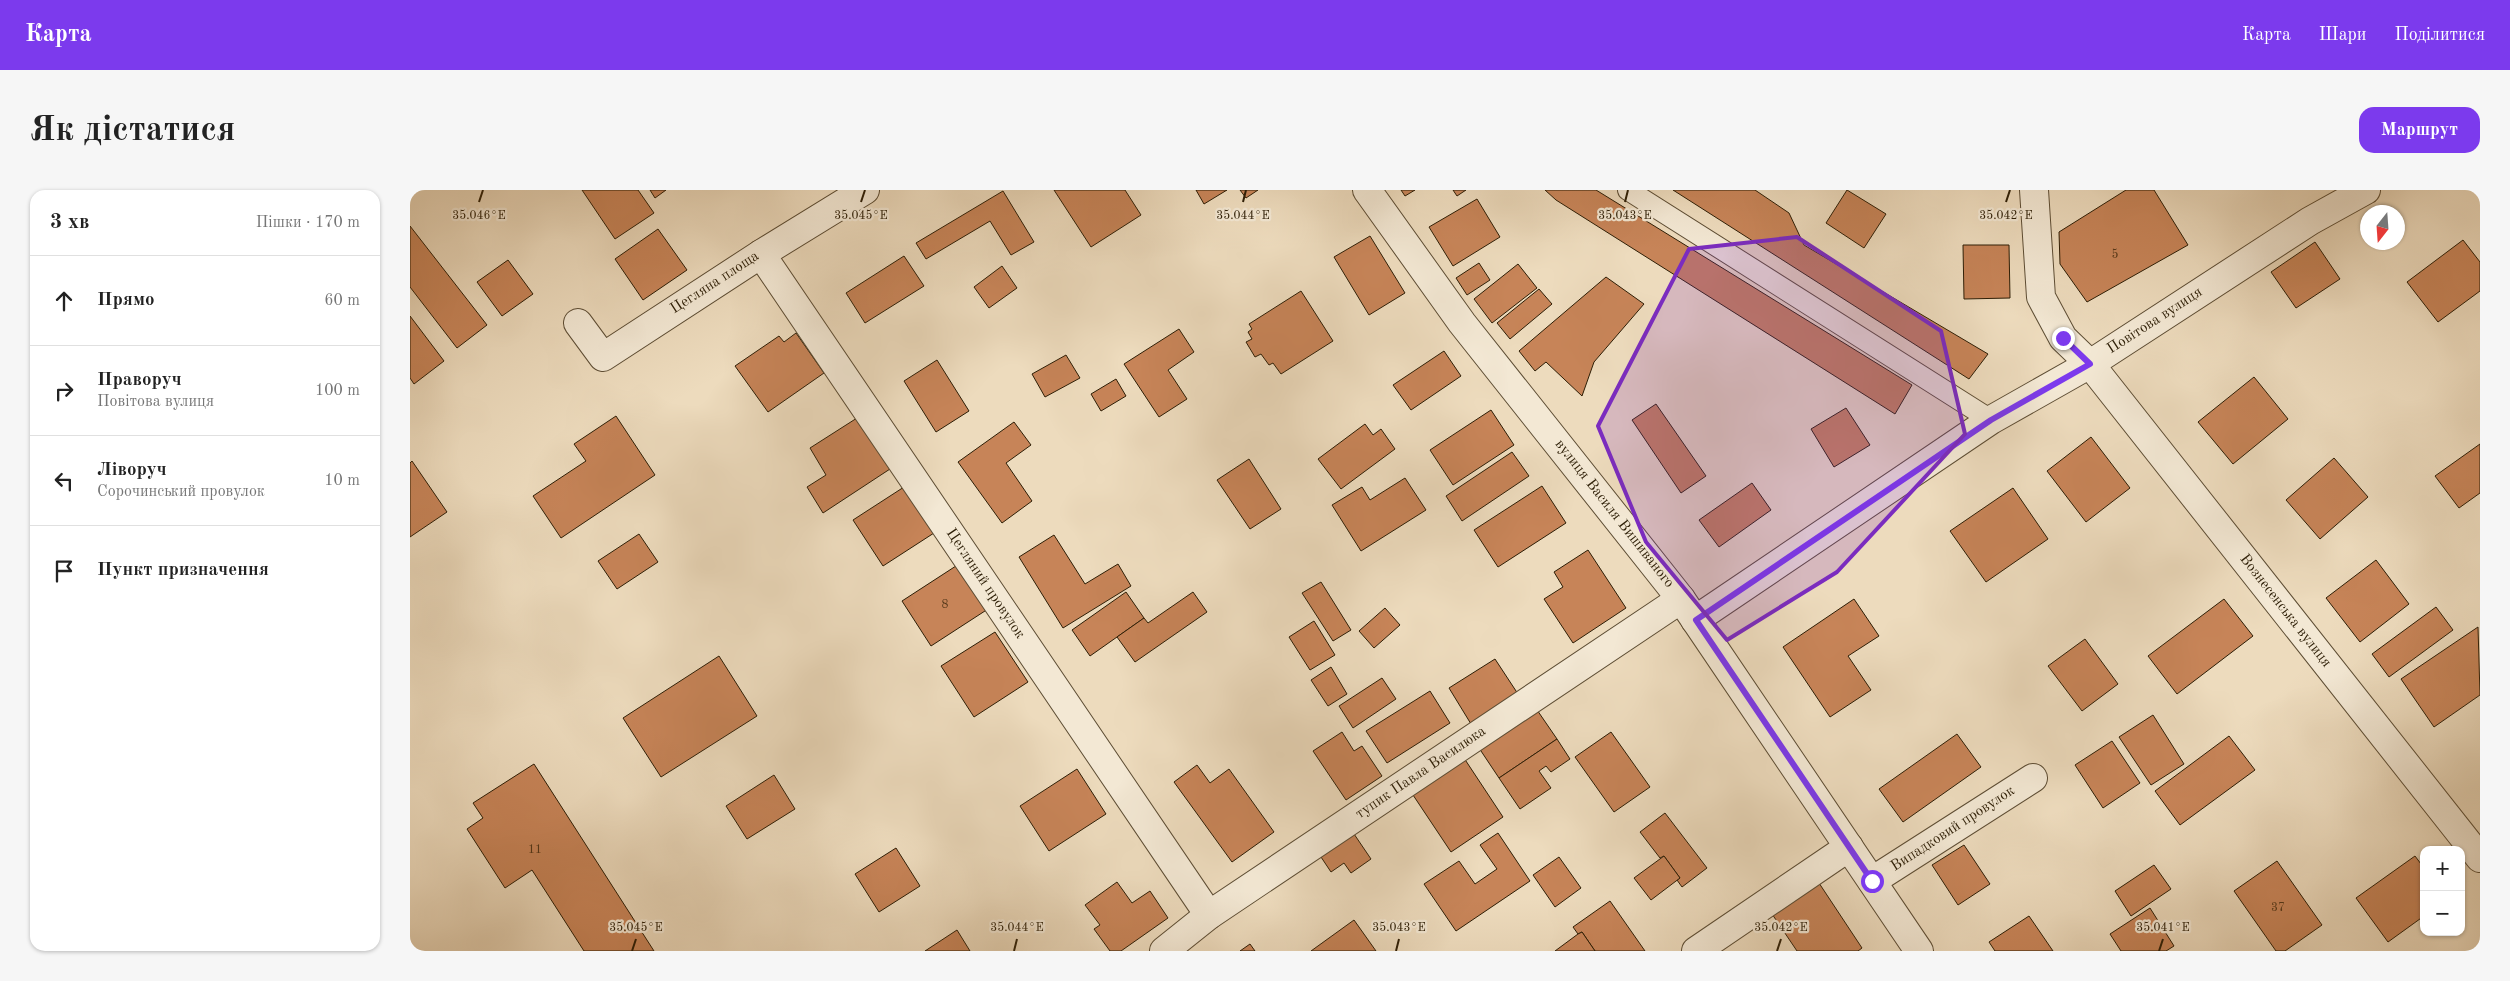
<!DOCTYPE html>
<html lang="uk">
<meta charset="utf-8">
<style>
body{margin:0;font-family:"Old Standard TT",serif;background:#f6f6f6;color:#222}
.controls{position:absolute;right:15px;bottom:15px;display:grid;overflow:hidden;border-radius:10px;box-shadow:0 1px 4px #0004}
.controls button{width:45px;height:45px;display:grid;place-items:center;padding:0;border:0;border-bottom:1px solid #e0e0e0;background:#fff;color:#222;font:25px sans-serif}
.compass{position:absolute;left:1950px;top:15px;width:45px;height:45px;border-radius:50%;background:#fff;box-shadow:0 1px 4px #0004;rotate:197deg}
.stop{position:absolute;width:15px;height:15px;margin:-11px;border:4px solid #7c3aed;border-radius:50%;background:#fff}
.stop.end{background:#7c3aed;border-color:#fff;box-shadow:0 1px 5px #0008}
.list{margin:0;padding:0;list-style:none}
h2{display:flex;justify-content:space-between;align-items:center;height:65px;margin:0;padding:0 20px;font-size:21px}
h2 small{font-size:16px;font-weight:400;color:#767676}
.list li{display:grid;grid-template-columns:32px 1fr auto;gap:15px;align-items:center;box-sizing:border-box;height:90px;padding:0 20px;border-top:1px solid #e0e0e0}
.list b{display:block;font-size:19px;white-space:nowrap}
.list p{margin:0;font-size:16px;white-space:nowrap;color:#767676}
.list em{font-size:16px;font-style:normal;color:#767676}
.icon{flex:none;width:28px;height:28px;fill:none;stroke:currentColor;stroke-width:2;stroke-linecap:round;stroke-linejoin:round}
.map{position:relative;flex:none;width:2070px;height:761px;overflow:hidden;border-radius:15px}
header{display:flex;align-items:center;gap:30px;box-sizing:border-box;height:70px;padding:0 25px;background:#7c3aed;color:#fff}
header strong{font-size:24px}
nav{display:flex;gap:28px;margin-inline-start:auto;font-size:18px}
.intro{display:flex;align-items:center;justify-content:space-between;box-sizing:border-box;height:120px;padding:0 30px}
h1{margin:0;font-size:35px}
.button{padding:12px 22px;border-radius:15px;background:#7c3aed;color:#fff;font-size:18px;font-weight:700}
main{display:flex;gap:30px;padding:0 30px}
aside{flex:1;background:#fff;border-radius:15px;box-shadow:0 1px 4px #0004}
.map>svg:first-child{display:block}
.building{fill:#c78458;stroke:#2d1e06}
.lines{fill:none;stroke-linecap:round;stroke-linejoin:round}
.lane-casing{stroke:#5d4d34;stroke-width:22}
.street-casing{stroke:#5d4d34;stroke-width:30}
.lane{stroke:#f3e8d4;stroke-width:20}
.street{stroke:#f3e8d4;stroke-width:28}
.route{stroke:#7c3aed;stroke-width:6}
.marked{fill:#7b2cbf;fill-opacity:0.2;stroke:#7b2cbf;stroke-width:4;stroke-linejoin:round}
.ticks{fill:none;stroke:#2d1e06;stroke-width:2}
.labels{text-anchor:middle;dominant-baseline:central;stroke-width:4.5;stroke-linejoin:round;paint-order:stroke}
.number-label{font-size:12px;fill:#54381a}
.street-label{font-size:15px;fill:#2d1e06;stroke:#f3e8d4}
.ticks-label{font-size:12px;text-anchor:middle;fill:#2d1e06;stroke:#f3e8d4;stroke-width:4.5;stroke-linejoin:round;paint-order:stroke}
</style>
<header>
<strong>Карта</strong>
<nav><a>Карта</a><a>Шари</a><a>Поділитися</a></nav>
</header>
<div class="intro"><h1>Як дістатися</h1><a class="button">Маршрут</a></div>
<main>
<aside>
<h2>3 хв<small>Пішки · 170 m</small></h2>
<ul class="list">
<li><svg class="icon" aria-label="ahead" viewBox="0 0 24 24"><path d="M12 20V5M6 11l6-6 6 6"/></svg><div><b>Прямо</b></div><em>60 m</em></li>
<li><svg class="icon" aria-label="right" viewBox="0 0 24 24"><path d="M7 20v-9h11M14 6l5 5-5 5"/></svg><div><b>Праворуч</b><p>Повітова вулиця</p></div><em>100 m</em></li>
<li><svg class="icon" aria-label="left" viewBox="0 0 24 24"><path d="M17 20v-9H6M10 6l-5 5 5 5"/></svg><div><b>Ліворуч</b><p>Сорочинський провулок</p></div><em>10 m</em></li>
<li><svg class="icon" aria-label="arrive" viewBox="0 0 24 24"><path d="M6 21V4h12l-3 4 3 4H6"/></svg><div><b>Пункт призначення</b></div></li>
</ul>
</aside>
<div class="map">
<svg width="2070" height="761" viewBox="0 0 2070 761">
<rect width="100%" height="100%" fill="#eddbbd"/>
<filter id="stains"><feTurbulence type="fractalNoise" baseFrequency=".004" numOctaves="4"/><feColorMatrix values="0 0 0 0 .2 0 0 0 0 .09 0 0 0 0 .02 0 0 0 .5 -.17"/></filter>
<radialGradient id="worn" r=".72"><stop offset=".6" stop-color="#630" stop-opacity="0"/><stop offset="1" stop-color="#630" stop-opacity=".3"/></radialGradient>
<g class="building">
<polygon points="172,0 228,0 244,23 205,49"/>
<polygon points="240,0 256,0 245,8"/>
<polygon points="644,0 715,0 731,25 681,57"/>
<polygon points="786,0 817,0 794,14"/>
<polygon points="830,0 848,0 836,8"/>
<polygon points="991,0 1005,0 995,6"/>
<polygon points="1043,0 1056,0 1047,6"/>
<polygon points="1135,0 1186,0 1502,195 1485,224 1146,10"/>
<polygon points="1263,0 1345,0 1379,23 1394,55 1578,164 1559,189"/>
<polygon points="1437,0 1476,24 1454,58 1416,33"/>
<polygon points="1716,0 1744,0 1778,55 1677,112 1650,74 1649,42"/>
<polygon points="593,1 624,52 601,65 580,31 516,69 506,53"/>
<polygon points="1067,9 1090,47 1043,76 1019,37"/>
<polygon points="0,36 77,135 47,158 0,97"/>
<polygon points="248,39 277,80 233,110 205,69"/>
<polygon points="960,46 995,103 959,125 924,67"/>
<polygon points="2053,50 2070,72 2070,101 2028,132 1997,92"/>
<polygon points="1905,52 1930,89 1886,118 1861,82"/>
<polygon points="1553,55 1599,55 1600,108 1554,109"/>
<polygon points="494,66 514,96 455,133 436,103"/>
<polygon points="98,70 123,104 92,126 67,92"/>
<polygon points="1069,73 1080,90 1057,105 1046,88"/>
<polygon points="1108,74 1127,98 1082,133 1064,109"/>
<polygon points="592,76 607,98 579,118 564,97"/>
<polygon points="1196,87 1234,114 1184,172 1172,206 1136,172 1125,181 1109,161"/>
<polygon points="1129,99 1142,114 1100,149 1087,133"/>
<polygon points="891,101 923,151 871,184 863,173 859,175 851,164 845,167 836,152 842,149 838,142 842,139 839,134"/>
<polygon points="0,126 34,171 4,194 0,188"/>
<polygon points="769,139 784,162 758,180 777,209 749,227 714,174"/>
<polygon points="386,143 414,183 358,222 325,176 369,146 374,152"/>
<polygon points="1034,161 1051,186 1001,220 983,195"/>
<polygon points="656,165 670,188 635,207 622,184"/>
<polygon points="527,170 559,221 526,242 494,191"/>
<polygon points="1844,187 1878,229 1823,274 1788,232"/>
<polygon points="706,189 716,206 691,221 681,204"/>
<polygon points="1246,214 1296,286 1271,303 1222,230"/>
<polygon points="1436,218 1460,255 1424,277 1401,239"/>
<polygon points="1081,220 1104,255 1043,295 1020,260"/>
<polygon points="206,226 245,285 151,348 123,306 176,271 164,254"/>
<polygon points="447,228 480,279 413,323 397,297 416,285 400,258"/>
<polygon points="604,232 621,255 596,273 622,311 592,333 548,272"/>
<polygon points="955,234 963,245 971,239 985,259 931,299 908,269"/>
<polygon points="1681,247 1720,298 1676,332 1637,281"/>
<polygon points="2070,254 2070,303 2049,318 2025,286"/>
<polygon points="1102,262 1119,286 1052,331 1036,306"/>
<polygon points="1924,268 1958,307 1910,349 1876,310"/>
<polygon points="839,269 871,319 840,339 807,290"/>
<polygon points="2,271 37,322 0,347 0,273"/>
<polygon points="995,288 1016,320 951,361 922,315 952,297 960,310"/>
<polygon points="1342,293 1361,320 1309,357 1289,330"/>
<polygon points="1132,296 1156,333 1088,377 1064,340"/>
<polygon points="494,297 524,343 473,376 443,330"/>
<polygon points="1603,298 1638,349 1576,392 1540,341"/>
<polygon points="229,344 248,372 207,399 188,371"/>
<polygon points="644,345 675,394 708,374 721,396 653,438 609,367"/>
<polygon points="1178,360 1216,418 1163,453 1134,409 1153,397 1144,382"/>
<polygon points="1966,370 1999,414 1950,452 1916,408"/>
<polygon points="549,374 578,419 521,456 492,411"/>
<polygon points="911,392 941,440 923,451 892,403"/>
<polygon points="716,402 734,428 680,466 662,440"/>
<polygon points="783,402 797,422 725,472 707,447 734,428 738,433"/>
<polygon points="1444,409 1469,446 1438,466 1461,500 1420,527 1373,457"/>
<polygon points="1814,409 1843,446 1767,504 1738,466"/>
<polygon points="2026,417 2043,440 1979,487 1962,464"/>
<polygon points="975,418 990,435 964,458 949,441"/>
<polygon points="904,431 925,465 900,480 879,447"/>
<polygon points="2068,437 2070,505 2024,537 1991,489"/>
<polygon points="585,442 618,492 564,527 531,476"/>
<polygon points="1675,449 1708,494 1672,521 1638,476"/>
<polygon points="309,466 347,526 251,587 213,528"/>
<polygon points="1085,469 1108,504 1061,534 1039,498"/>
<polygon points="921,477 937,504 918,516 901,490"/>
<polygon points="972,488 986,509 943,538 929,516"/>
<polygon points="1020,501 1040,533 977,573 956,541"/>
<polygon points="1125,517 1147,549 1089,588 1067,555"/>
<polygon points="1743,525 1774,574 1741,595 1709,547"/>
<polygon points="932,542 944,561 952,556 972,586 936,610 903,561"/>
<polygon points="1201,542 1240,597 1204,622 1165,567"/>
<polygon points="1547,544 1571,577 1493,632 1469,599"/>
<polygon points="1819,546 1845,580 1770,635 1745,601"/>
<polygon points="1147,549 1160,569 1141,582 1136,576 1129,581 1141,598 1110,619 1089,588"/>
<polygon points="1702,551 1730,593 1693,618 1665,575"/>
<polygon points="1050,562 1093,627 1041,662 997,596"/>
<polygon points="124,574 244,761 174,761 122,680 95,698 57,639 73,628 63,613"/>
<polygon points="787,575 800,593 819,579 864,642 822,672 764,592"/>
<polygon points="667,579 696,624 639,661 610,616"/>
<polygon points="364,585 385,619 337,649 316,616"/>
<polygon points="1255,623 1297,678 1272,697 1267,690 1270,688 1254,666 1250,668 1230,642"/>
<polygon points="942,641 961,669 941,683 934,673 921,682 909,664"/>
<polygon points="1088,643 1120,691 1046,741 1014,694 1049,671 1065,694 1087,679 1070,655"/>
<polygon points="1554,655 1580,694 1548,715 1522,675"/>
<polygon points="486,658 510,696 469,722 445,684"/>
<polygon points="1254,666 1270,688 1241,710 1224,688"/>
<polygon points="2005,666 2014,678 2014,726 1978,752 1946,708"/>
<polygon points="1149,667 1171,698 1145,717 1123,685"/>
<polygon points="1867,671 1912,735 1875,761 1866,761 1824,701"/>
<polygon points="1744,675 1761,699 1721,726 1705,701"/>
<polygon points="1407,690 1452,758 1448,761 1387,761 1360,721"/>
<polygon points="707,692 722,713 740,701 758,728 711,761 700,761 684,739 690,735 675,715"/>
<polygon points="1200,711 1235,761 1185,761 1172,742 1168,744 1163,737"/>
<polygon points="1740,718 1764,756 1756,761 1711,761 1700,744"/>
<polygon points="1619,726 1643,761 1585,761 1579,752"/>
<polygon points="944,730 966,761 901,761"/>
<polygon points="547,740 560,761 515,761"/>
<polygon points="1172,742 1185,761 1145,761 1168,744"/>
<polygon points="840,754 845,761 830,761"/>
</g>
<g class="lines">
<g class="lane-casing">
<polyline id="lane" points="1218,0 1581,230"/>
</g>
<g class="street-casing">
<g id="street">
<polyline points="957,0 1052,133 1271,409 1509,761"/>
<polyline points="1624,0 1631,107 1653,148 1680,174 2070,668"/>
<polyline points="351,64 799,725"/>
<polyline points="168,133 193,167 351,64 455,0"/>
<polyline points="1285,430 1581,230 1680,174 1900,31 1956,0"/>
<polyline points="1462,691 1623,588"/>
<polyline points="754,761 799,725 1271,409"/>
<polyline points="1286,761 1439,657"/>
</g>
</g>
<use href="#lane" class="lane"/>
<use href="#street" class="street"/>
</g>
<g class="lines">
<polyline class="route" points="1462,691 1286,430 1581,230 1680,174 1653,148"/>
</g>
<path class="marked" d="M 1387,47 L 1531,141 L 1555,244 L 1427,382 L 1317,450 L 1236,352 L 1188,236 L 1279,59 Z"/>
<path class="ticks" d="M 69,12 L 73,0M 451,12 L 455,0M 833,12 L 836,0M 1215,12 L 1218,0M 1596,12 L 1600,0M 222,761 L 226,749M 604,761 L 607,749M 986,761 L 989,749M 1367,761 L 1371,749M 1749,761 L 1753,749"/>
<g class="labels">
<g class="number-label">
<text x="1705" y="65">5</text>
<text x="535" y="415">8</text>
<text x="125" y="660">11</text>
<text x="1868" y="718">37</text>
</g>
<g class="street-label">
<text transform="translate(305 93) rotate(-33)">Цегляна площа</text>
<text transform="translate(1745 131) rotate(-33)">Повітова вулиця</text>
<text transform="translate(1204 324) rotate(52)">вулиця Василя Вишиваного</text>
<text transform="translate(575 394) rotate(56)">Цегляний провулок</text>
<text transform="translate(1875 421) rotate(52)">Вознесенська вулиця</text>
<text transform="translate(1011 583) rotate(-34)">тупик Павла Василюка</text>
<text transform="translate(1543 639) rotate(-33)">Випадковий провулок</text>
</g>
</g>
<g class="ticks-label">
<text x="69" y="29">35.046°E</text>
<text x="451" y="29">35.045°E</text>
<text x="833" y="29">35.044°E</text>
<text x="1215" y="29">35.043°E</text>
<text x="1596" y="29">35.042°E</text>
<text x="226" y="741">35.045°E</text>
<text x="607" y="741">35.044°E</text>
<text x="989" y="741">35.043°E</text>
<text x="1371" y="741">35.042°E</text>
<text x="1753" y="741">35.041°E</text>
</g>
<rect width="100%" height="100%" filter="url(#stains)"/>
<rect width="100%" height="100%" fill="url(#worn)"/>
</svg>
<div class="controls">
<button>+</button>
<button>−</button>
</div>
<svg class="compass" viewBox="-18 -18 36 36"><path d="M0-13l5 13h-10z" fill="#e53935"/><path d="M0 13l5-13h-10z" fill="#767676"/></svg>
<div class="stop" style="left:1462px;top:691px"></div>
<div class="stop end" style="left:1653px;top:148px"></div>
</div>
</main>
